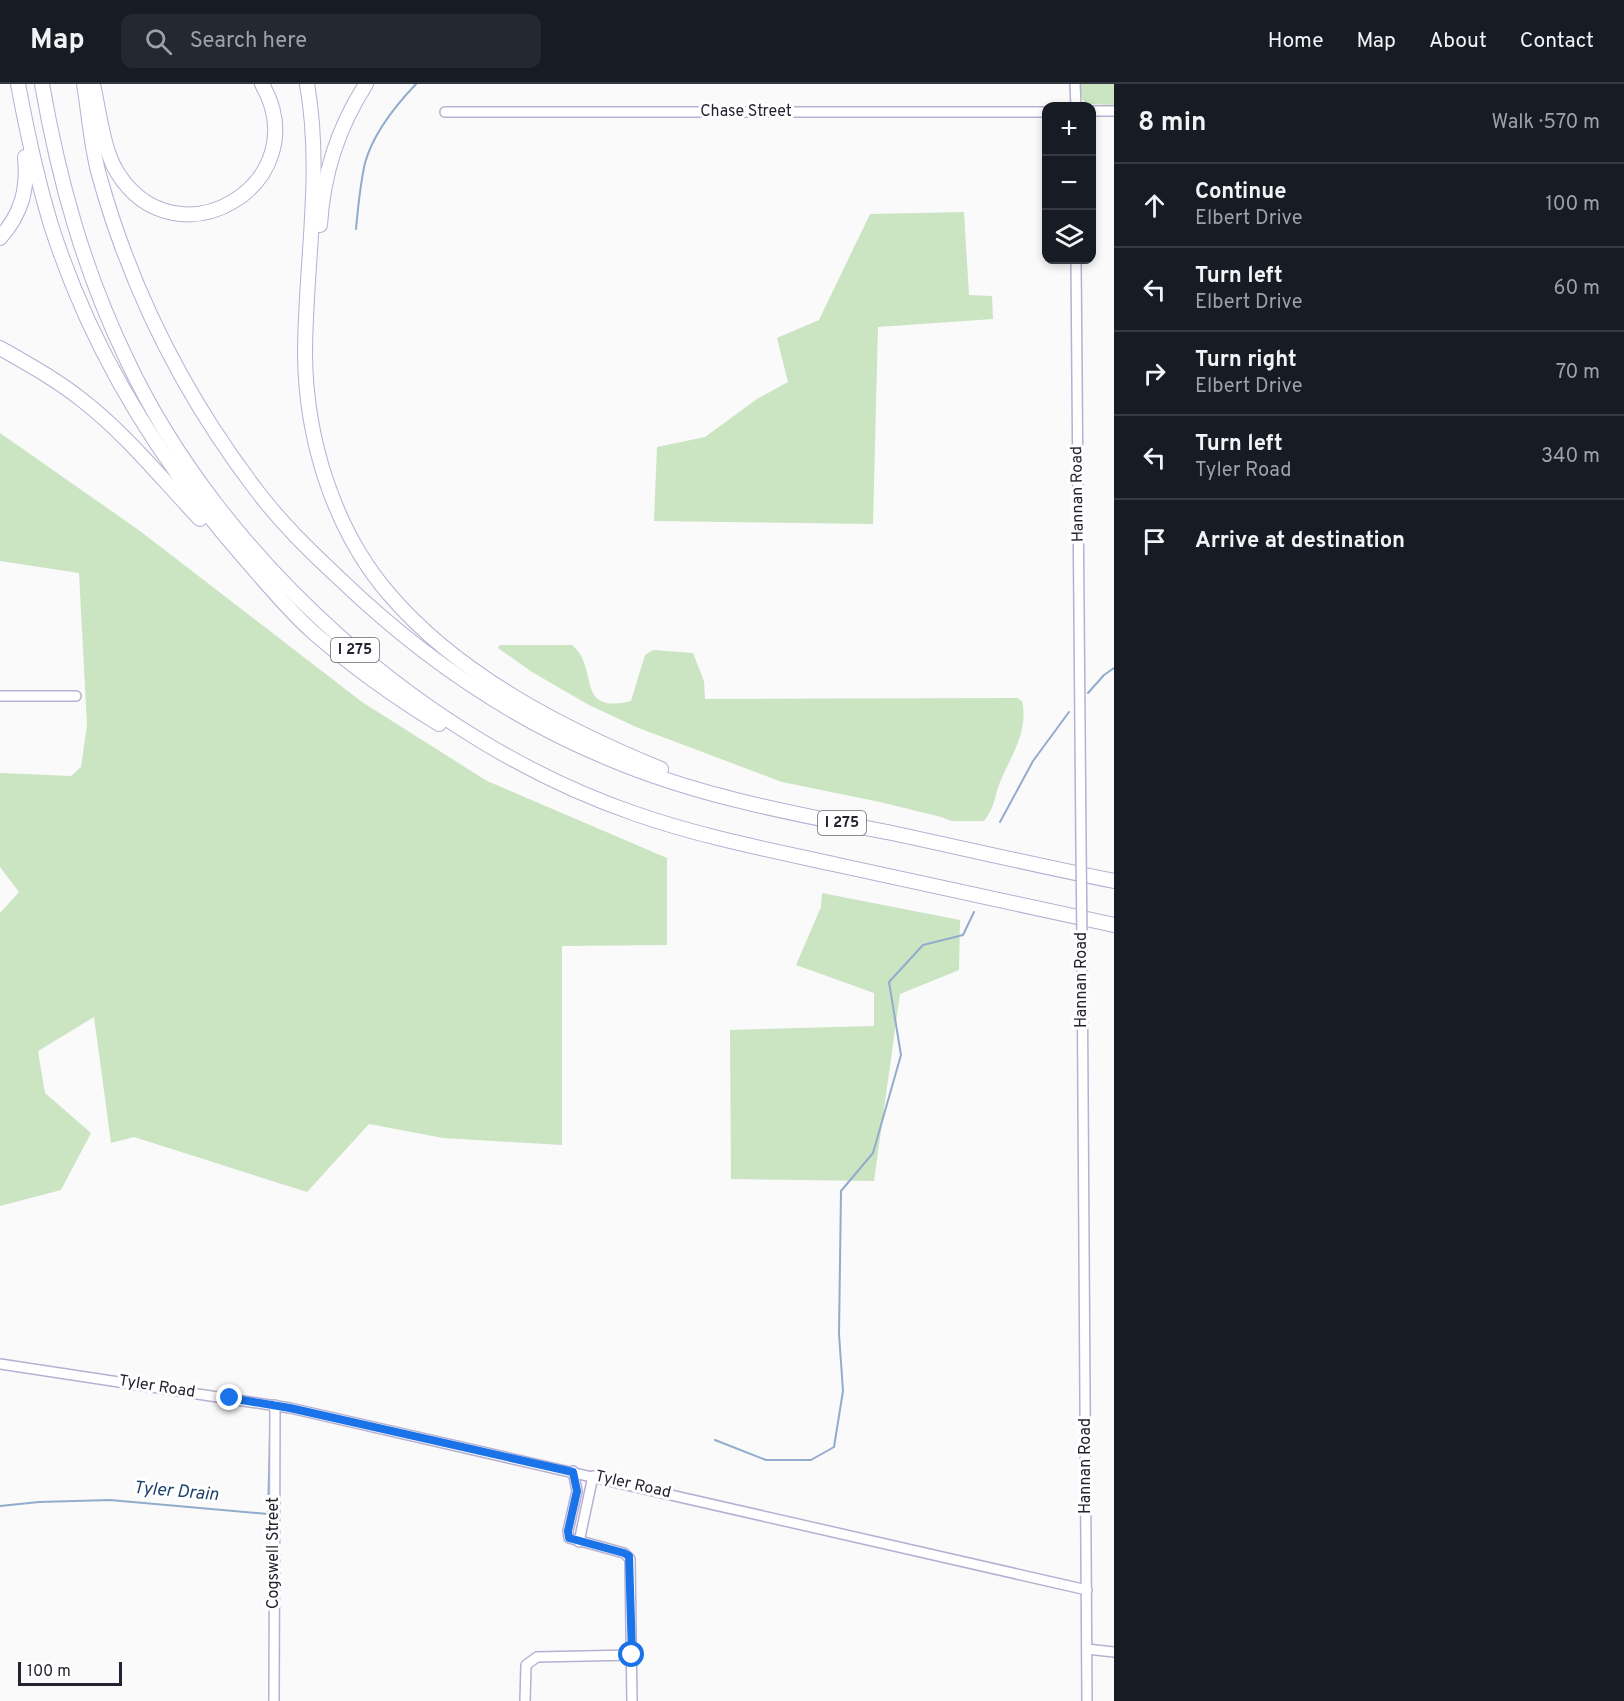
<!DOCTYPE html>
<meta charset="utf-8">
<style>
body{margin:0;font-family:Overpass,sans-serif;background:#242831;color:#f1f3f6}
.controls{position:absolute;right:18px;top:18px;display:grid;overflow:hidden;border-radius:12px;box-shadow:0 3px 9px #0003}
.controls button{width:54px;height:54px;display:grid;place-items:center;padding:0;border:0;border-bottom:2px solid #363941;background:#171b24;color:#f1f3f6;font:30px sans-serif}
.scale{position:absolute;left:18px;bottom:15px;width:104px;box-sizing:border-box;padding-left:6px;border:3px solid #252330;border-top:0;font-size:16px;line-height:21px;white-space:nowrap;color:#252330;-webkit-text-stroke:4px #fff;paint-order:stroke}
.stop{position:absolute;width:18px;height:18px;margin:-14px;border:4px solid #1a73e8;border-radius:50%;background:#fff}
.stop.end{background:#1a73e8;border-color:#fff;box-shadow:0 2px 6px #0008}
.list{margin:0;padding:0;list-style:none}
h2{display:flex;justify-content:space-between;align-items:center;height:78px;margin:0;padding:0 24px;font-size:26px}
h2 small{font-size:20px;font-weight:400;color:#9ea1a6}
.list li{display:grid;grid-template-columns:39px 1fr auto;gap:18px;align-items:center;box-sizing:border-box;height:84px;padding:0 24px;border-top:2px solid #363941}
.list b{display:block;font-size:22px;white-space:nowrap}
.list p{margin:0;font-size:20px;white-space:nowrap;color:#9ea1a6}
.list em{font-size:20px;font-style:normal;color:#9ea1a6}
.icon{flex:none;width:33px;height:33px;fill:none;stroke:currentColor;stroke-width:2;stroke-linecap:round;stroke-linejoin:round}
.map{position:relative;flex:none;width:1114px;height:1617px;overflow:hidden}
header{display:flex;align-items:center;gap:36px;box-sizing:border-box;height:84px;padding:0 30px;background:#171b24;border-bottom:2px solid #363941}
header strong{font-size:28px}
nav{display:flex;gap:33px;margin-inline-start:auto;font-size:21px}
.search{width:420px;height:54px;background:#242831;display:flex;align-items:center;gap:15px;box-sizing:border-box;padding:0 21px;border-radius:12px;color:#9ea1a6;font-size:22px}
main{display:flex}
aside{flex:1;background:#171b24}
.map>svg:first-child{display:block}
.green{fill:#cbe4c2}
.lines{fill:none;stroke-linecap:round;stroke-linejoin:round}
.stream{stroke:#91accc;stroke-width:2}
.minor-casing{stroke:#b6b0d2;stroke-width:12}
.highway-casing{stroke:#b6b0d2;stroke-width:16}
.minor{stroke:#fff;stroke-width:9}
.highway{stroke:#fff;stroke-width:14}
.minor-bridge-casing{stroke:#b6b0d2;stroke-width:12;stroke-linecap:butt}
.minor-bridge{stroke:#fff;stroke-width:9}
.route{stroke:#1a73e8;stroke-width:8}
.labels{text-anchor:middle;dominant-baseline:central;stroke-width:6;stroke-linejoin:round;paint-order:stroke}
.shield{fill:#fff;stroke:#66656e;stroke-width:1.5}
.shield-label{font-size:15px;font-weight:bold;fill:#252330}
.street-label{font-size:16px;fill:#252330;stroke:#fff}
.water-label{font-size:18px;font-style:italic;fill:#1c436e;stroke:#fff}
</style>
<header>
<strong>Map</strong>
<div class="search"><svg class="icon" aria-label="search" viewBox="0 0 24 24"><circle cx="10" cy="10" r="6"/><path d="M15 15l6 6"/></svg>Search here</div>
<nav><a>Home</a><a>Map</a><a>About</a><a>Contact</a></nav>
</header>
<main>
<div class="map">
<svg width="1114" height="1617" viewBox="0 0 1114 1617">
<rect width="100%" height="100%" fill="#fafafa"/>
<g class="green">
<polygon points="1079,0 1114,0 1114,21 1086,20 1082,15"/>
<polygon points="964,128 969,211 992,212 993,235 878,243 873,440 654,437 657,363 705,353 757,315 788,298 777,254 819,236 870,130"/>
<polygon points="0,349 140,447 362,618 487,697 667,774 667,861 562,862 562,1061 443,1054 369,1040 307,1108 134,1053 111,1059 94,933 38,967 45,1009 91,1049 61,1106 0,1122 0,829 19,808 0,783 0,689 71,692 81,683 87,641 79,489 0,477"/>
<path d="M 500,561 L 572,561 C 600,584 574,631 631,617 L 645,571 L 653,566 L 693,569 L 704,597 L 705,615 L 1017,614 L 1022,617 C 1029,647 1011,672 1000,698 C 994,714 995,723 984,737 L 951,737 L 941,733 L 880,718 L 782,698 L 636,643 L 589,621 L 532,588 L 498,564 Z"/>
<polygon points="822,809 960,836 959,886 900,910 874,1097 731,1095 730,946 874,942 874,909 796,881 821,823"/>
</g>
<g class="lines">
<g class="stream">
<path d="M 356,145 C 358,123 360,101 365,79 C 373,50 395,22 416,0"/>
<polyline points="1088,609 1104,591 1114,584"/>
<polyline points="1000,738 1033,677 1069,628"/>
<polyline points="715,1356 766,1376 811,1376 834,1363 843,1307 839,1250 841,1107 873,1069 901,971 889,898 923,861 963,851 974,828"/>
<polyline points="0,1422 39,1418 110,1416 268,1430 270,1349"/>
</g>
<g class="minor-casing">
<g id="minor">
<polyline points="1075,0 1076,22"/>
<polyline points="1092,27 1114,27"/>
<polyline points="445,28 1046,28"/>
<polyline points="1076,176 1081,761"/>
<polyline points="0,612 76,612"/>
<polyline points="1082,860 1087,1617"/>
<polyline points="0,1280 290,1324 1087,1506"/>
<polyline points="573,1387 577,1407 568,1447 569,1454 624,1469 630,1475 632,1617"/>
<polyline points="579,1458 593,1392"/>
<polyline points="1087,1565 1114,1568"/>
<polyline points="274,1617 275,1321"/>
<polyline points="525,1617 526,1581 537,1573 632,1571"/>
</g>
</g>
<g class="highway-casing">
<g id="highway">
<path d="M 18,0 C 27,48 37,95 51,141 C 91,267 160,378 246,476 C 268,501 289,527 314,549 C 353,583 395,613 439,640"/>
<path d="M 42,0 C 59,97 84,187 127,276 C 221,476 427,659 636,730 C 702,753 770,766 838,781 C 930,801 1022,821 1114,841"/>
<path d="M 84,0 C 89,30 91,62 99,91 C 131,206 185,313 257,407 C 282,440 310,467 340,495 C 418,570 510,634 610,675 C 700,713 796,730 892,749 C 966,765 1040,782 1114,797"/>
<path d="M 93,0 C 99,27 103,65 117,88 C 176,184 319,100 262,0"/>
<path d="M 307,0 C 323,90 305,181 305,271 C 306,356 334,446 389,510 C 459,592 564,645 661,685"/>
<path d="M 320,141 C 323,91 339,42 366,0"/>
<path d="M 0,154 C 22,129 28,105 25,73"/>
<path d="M 0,264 C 28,280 57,296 82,316 C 126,350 162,395 200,435"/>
</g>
</g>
<use href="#minor" class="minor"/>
<use href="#highway" class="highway"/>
<g class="minor-bridge-casing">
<polyline id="minor-bridge" points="1081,761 1082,860"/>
</g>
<use href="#minor-bridge" class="minor-bridge"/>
</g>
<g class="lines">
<polyline class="route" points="230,1314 290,1324 573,1388 577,1407 568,1447 569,1454 624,1469 629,1472 632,1571"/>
</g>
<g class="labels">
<g class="shield">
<rect x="331" y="554" width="48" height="24" rx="4.5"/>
<rect x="818" y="727" width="48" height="24" rx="4.5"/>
</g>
<g class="shield-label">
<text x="355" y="566">I 275</text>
<text x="842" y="739">I 275</text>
</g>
<g class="street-label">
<text x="746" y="28">Chase Street</text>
<text transform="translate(1078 410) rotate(-91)">Hannan Road</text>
<text transform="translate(1082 896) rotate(-90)">Hannan Road</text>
<text transform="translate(157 1303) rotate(9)">Tyler Road</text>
<text transform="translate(1086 1382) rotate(-90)">Hannan Road</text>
<text transform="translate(633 1401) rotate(13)">Tyler Road</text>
<text transform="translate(274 1469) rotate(-90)">Cogswell Street</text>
</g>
<g class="water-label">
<text transform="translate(176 1408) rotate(5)">Tyler Drain</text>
</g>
</g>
</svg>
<div class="controls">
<button>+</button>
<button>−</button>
<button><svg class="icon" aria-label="layers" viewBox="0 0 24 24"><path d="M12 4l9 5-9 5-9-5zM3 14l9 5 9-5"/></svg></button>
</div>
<div class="scale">100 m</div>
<div class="stop" style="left:632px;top:1571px"></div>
<div class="stop end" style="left:230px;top:1314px"></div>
</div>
<aside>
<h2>8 min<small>Walk · 570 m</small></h2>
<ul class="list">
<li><svg class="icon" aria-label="ahead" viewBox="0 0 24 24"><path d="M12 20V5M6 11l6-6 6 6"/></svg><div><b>Continue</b><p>Elbert Drive</p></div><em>100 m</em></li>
<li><svg class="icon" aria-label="left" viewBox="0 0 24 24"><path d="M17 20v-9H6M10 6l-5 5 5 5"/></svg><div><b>Turn left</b><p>Elbert Drive</p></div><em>60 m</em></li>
<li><svg class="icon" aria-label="right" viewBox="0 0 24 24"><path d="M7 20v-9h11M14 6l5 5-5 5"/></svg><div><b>Turn right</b><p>Elbert Drive</p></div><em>70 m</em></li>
<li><svg class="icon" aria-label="left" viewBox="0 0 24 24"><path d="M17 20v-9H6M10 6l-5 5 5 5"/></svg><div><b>Turn left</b><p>Tyler Road</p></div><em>340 m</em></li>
<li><svg class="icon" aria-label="arrive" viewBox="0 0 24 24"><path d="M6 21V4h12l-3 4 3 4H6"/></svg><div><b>Arrive at destination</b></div></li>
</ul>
</aside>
</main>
